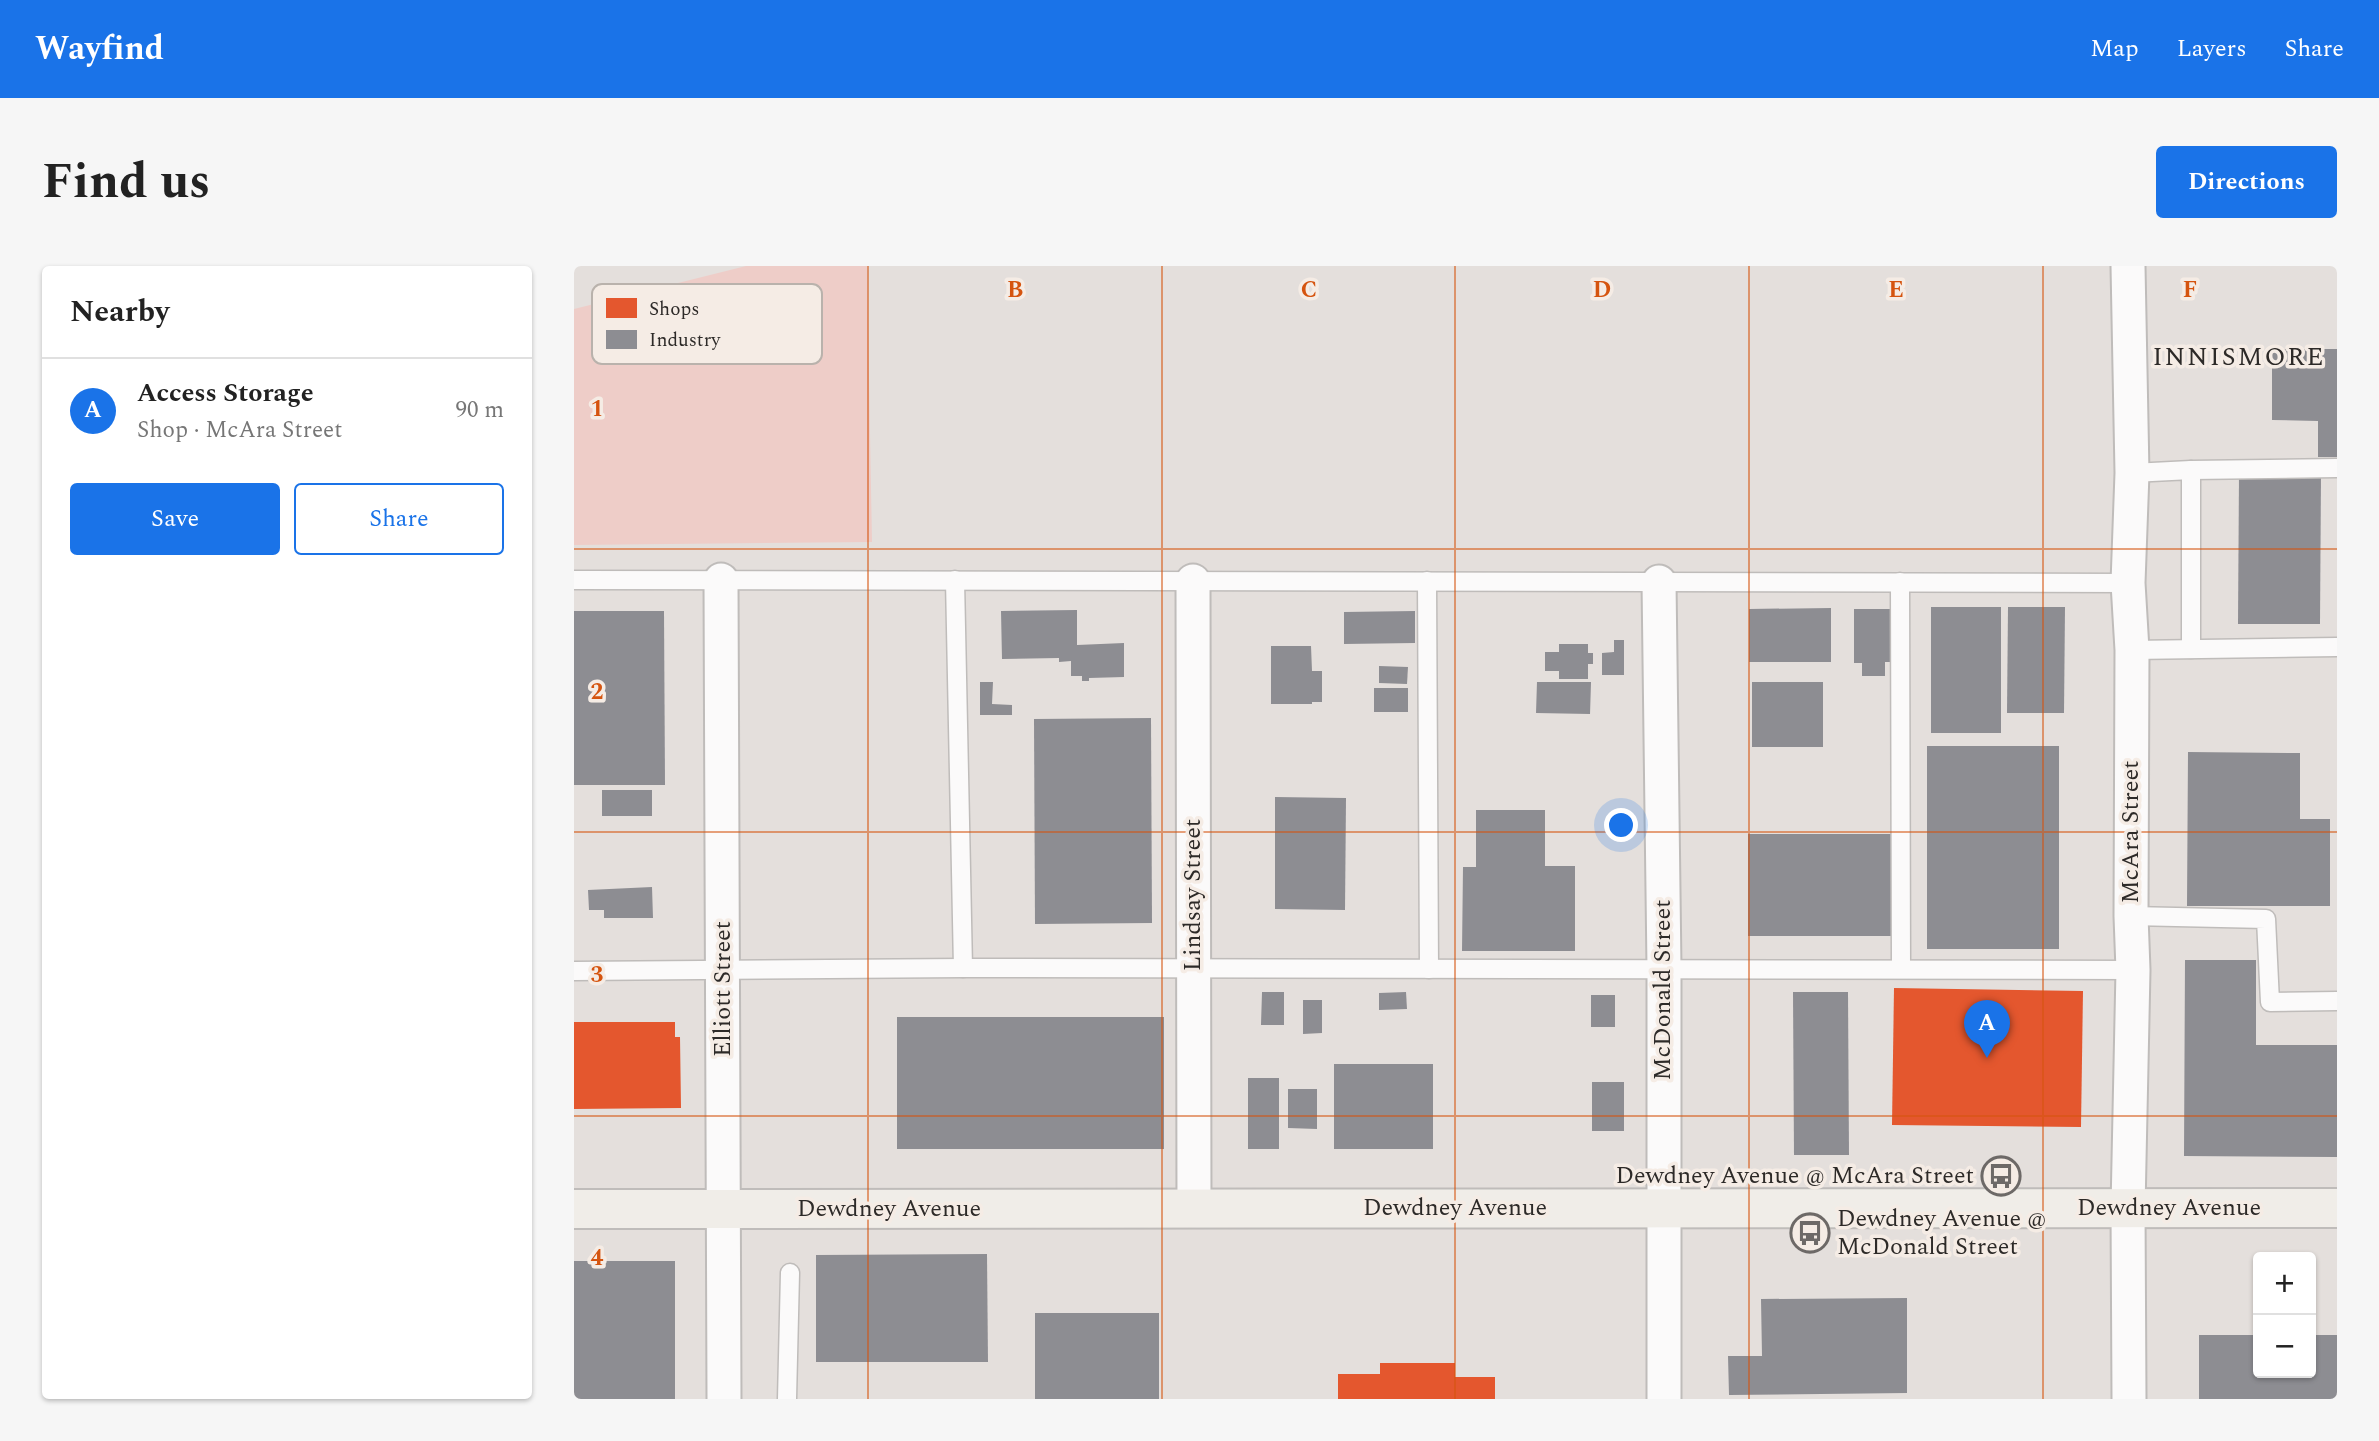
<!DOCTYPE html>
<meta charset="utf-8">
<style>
body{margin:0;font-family:Spectral,serif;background:#f6f6f6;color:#222}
.controls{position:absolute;right:21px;bottom:21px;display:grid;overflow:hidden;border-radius:7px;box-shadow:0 2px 5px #0004}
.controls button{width:63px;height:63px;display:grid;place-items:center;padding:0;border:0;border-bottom:2px solid #e0e0e0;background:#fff;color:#222;font:35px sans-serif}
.you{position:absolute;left:1048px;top:560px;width:24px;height:24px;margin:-18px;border:5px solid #fff;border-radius:50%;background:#1a73e8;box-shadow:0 0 0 10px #1a73e833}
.badge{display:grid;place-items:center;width:46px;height:46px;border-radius:50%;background:#1a73e8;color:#fff;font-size:23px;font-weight:700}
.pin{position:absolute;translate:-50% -58px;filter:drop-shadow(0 2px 4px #0008)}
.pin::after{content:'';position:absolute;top:37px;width:24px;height:21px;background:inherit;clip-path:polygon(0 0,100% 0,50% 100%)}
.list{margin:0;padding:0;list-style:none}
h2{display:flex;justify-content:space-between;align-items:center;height:91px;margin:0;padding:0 28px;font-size:30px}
h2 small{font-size:23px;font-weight:400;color:#767676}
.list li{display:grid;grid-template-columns:46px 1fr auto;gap:21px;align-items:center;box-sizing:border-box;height:105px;padding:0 28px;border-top:2px solid #e0e0e0}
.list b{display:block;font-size:26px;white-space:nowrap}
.list p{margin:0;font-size:23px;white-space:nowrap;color:#767676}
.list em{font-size:23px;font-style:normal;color:#767676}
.actions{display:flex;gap:14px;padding:21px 28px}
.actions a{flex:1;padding:16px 0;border:2px solid #1a73e8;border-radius:7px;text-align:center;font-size:24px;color:#1a73e8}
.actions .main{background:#1a73e8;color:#fff}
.map{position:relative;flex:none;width:1763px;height:1133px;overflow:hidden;border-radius:7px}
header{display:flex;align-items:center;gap:42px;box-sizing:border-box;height:98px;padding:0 35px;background:#1a73e8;color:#fff}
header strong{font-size:33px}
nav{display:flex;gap:38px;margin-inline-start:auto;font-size:24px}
.intro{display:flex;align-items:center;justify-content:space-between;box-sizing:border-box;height:168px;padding:0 42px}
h1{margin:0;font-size:49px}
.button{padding:18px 32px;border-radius:7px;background:#1a73e8;color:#fff;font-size:24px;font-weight:700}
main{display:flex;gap:42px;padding:0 42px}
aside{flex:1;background:#fff;border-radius:7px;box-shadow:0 2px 5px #0004}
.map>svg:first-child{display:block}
.green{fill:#eecdc8}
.shops{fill:#e4572e}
.industry{fill:#8d8d92}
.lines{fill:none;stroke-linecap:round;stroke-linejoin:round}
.lane-casing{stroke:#bfbcba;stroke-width:21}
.street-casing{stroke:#bfbcba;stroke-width:37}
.secondary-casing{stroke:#bfbcba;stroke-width:42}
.lane{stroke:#fbfafa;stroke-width:18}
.street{stroke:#fbfafa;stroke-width:33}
.secondary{stroke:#f0ede8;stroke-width:38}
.grid{fill:none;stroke:#d5540f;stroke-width:2;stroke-opacity:0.55}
.labels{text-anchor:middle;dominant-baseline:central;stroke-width:7;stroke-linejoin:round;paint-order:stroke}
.street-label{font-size:24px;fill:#2d2a28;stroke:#f5ece5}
.poi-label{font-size:24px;fill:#2d2a28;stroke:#f5ece5;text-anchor:end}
.neighbourhood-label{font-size:26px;letter-spacing:2px;fill:#2d2a28;stroke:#f5ece5}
.key{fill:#f5ece5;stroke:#b9b2ac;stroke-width:2}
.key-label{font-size:19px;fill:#2d2a28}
.grid-label{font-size:23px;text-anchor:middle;font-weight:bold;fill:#d5540f;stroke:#f5ece5;stroke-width:7;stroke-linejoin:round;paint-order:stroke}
</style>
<header>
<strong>Wayfind</strong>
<nav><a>Map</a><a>Layers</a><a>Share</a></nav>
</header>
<div class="intro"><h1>Find us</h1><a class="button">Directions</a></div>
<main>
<aside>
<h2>Nearby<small></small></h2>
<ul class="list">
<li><span class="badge">A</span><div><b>Access Storage</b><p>Shop · McAra Street</p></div><em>90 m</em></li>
</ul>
<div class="actions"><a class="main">Save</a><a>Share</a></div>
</aside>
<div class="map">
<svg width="1763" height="1133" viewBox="0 0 1763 1133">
<rect width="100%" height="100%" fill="#e4dfdc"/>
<polygon class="green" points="172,0 293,0 298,276 0,279 0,43"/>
<g class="shops">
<polygon points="1320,722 1509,725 1507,861 1318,859"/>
<polygon points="0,756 101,756 101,771 106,771 107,842 0,843"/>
<polygon points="806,1097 881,1097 881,1111 921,1111 921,1133 764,1133 764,1108 806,1108"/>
</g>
<g class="industry">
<polygon points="1698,83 1763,83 1763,191 1744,191 1744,155 1698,154"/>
<polygon points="1665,209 1747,209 1746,358 1664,358"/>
<rect x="1357" y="341" width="70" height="126"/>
<polygon points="1434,341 1491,341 1490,447 1433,447"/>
<polygon points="1257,342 1257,396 1175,396 1175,343"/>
<polygon points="1280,343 1318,343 1318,396 1311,396 1311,410 1288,410 1288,397 1280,397"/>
<polygon points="503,344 503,379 550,377 550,411 515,412 515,415 508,415 508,410 497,410 497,395 485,396 485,392 428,393 427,345"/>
<polygon points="0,345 90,345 91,519 0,519"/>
<polygon points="841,345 841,377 770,378 770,346"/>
<polygon points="1040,374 1050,374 1050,409 1028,409 1028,387 1040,386"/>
<polygon points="985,378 1014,378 1014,387 1019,387 1019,398 1014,398 1014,413 985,413 985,405 971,405 971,386 985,386"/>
<polygon points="697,380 737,380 738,405 748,405 748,436 738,436 738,438 697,438"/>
<polygon points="805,400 834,401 833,418 805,417"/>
<polygon points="406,416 419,416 418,438 438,439 438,449 406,449"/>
<polygon points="963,416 1017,416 1016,448 962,447"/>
<rect x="1178" y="416" width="71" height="65"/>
<rect x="800" y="422" width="34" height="24"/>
<polygon points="577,452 578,657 461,658 460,453"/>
<rect x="1353" y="480" width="132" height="203"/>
<polygon points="1614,486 1726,487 1726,553 1756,553 1756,640 1613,640"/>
<rect x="28" y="524" width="50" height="26"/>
<polygon points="701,531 772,532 771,644 701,643"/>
<polygon points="902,544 971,544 971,600 1001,600 1001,685 888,685 889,601 902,601"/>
<rect x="1174" y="568" width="145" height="102"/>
<polygon points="78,621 79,652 30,652 30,644 15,644 14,624"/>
<polygon points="1611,694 1682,694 1682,779 1763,779 1763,891 1610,890"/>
<polygon points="688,726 710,726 710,759 687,759"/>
<polygon points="832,726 833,743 805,744 805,727"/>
<polygon points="1219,726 1274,726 1275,889 1220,889"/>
<rect x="1017" y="729" width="24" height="32"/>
<polygon points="729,734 748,734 748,767 729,768"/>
<rect x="323" y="751" width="267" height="132"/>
<rect x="760" y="798" width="99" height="85"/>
<rect x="674" y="812" width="31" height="71"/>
<rect x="1018" y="816" width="32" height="49"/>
<polygon points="714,823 743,823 743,863 714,862"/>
<polygon points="413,988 414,1096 242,1096 242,989"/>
<rect x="0" y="995" width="101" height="138"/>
<polygon points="1333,1032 1333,1127 1155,1129 1154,1090 1188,1090 1187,1033"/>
<rect x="461" y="1047" width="124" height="86"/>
<polygon points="1625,1069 1684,1069 1684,1107 1737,1107 1737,1069 1763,1069 1763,1133 1625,1133"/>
</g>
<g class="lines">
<g class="lane-casing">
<g id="lane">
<polyline points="1617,204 1763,202"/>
<polyline points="1558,207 1617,204 1617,383"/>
<polyline points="0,314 1554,317"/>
<polyline points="381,314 389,702"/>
<polyline points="853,315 855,703"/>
<polyline points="1326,316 1327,703"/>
<polyline points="1558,384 1763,381"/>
<polyline points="1557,650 1692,653 1696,736 1763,735"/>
<polyline points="0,705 389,702 1559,704"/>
<polyline points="213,1133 216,1007"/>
</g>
</g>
<g class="street-casing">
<g id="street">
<polyline points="1554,0 1558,207 1554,317 1558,384 1557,650 1559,704 1554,942 1555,1133"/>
<polyline points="147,314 150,1133"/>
<polyline points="619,315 620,942"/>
<polyline points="1085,316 1090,702 1090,1133"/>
</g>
</g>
<g class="secondary-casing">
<polyline id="secondary" points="0,943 1763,942"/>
</g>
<use href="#lane" class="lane"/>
<use href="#street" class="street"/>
<use href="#secondary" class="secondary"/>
</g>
<path class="grid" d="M 294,0 L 294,1133M 588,0 L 588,1133M 881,0 L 881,1133M 1175,0 L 1175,1133M 1469,0 L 1469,1133M 0,283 L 1763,283M 0,566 L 1763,566M 0,850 L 1763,850"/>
<defs>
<g id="bus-ring" transform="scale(2.0125)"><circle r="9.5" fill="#f5ece5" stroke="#6d6967" stroke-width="1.5"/><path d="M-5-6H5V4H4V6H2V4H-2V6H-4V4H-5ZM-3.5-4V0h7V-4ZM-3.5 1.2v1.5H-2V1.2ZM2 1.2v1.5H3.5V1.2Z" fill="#6d6967"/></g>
</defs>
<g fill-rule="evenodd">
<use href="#bus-ring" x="1427" y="910"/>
<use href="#bus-ring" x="1236" y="967"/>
</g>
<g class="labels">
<g class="street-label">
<text transform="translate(1557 566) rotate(-90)">McAra Street</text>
<text transform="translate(619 629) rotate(-90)">Lindsay Street</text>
<text transform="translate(149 723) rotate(-90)">Elliott Street</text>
<text transform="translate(1089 724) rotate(-90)">McDonald Street</text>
<text x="881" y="942">Dewdney Avenue</text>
<text x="1595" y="942">Dewdney Avenue</text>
<text x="315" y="943">Dewdney Avenue</text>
</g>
<g class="poi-label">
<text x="1400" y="910">Dewdney Avenue @ McAra Street</text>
<text x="1263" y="953" text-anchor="start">Dewdney Avenue @<tspan x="1263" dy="28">McDonald Street</tspan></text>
</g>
<g class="neighbourhood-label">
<text x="1665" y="91">INNISMORE</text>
</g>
</g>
<rect x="18" y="18" width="230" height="80" rx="10" class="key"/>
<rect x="32" y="32" width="31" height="20" fill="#e4572e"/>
<rect x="32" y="64" width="31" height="19" fill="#8d8d92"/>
<g class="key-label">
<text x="75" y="49">Shops</text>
<text x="75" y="80">Industry</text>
</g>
<g class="grid-label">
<text x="441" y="31">B</text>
<text x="735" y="31">C</text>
<text x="1028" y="31">D</text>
<text x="1322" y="31">E</text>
<text x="1616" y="31">F</text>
<text x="23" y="150">1</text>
<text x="23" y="433">2</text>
<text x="23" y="716">3</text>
<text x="23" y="999">4</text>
</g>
</svg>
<div class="controls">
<button>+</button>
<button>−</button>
</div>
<div class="you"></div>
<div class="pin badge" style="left:1413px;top:792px">A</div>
</div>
</main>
